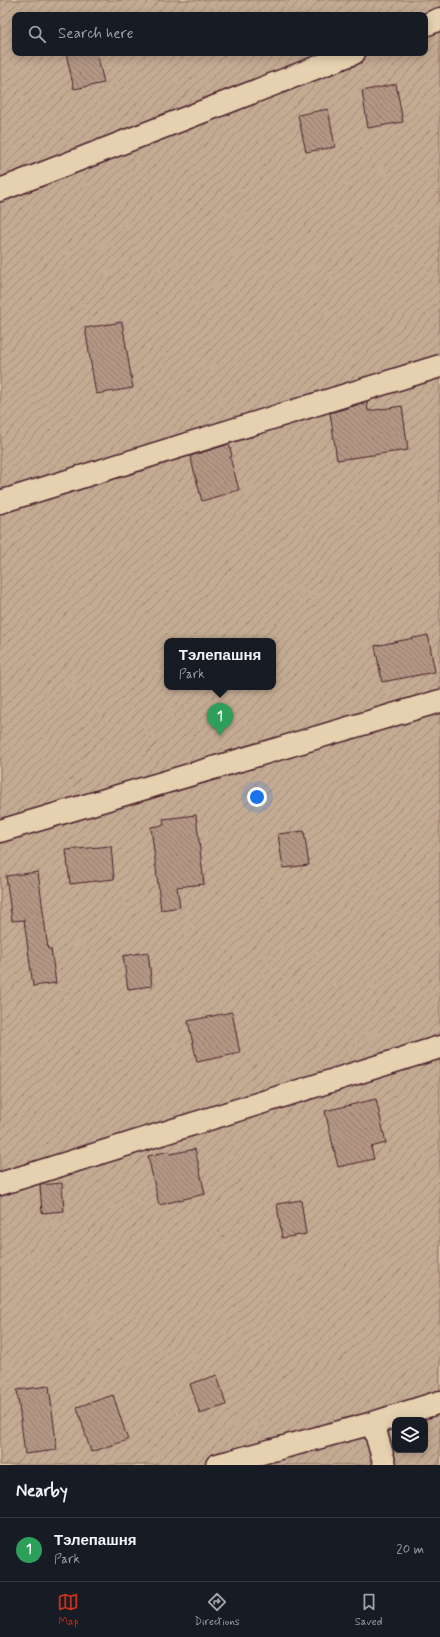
<!DOCTYPE html>
<meta charset="utf-8">
<style>
body{margin:0;font-family:Mynerve,sans-serif;background:#242831;color:#f1f3f6}
.controls{position:absolute;right:12px;bottom:12px;display:grid;overflow:hidden;border-radius:8px;box-shadow:0 2px 10px #0003}
.controls button{width:36px;height:36px;display:grid;place-items:center;padding:0;border:0;border-bottom:1px solid #363941;background:#171b24;color:#f1f3f6;font:20px sans-serif}
.you{position:absolute;left:257px;top:797px;width:14px;height:14px;margin:-10px;border:3px solid #fff;border-radius:50%;background:#1a73e8;box-shadow:0 0 0 6px #1a73e833}
.badge{display:grid;place-items:center;width:26px;height:26px;border-radius:50%;background:#c8321e;color:#fff;font-size:13px;font-weight:700}
.pin{position:absolute;translate:-50% -33px;filter:drop-shadow(0 1px 2px #0008)}
.pin::after{content:'';position:absolute;top:21px;width:14px;height:12px;background:inherit;clip-path:polygon(0 0,100% 0,50% 100%)}
.popup{position:absolute;left:164px;top:638px;width:112px;height:52px;box-sizing:border-box;display:grid;place-content:center;border-radius:8px;background:#171b24;filter:drop-shadow(0 1px 3px #0005);font-size:13px;white-space:nowrap;color:#9ea1a6}
.popup b{font-size:15px;color:#f1f3f6}
.popup::after{content:'';position:absolute;left:50%;top:100%;margin-left:-8px;border:8px solid transparent;border-top-color:#171b24}
.list{margin:0;padding:0;list-style:none}
h2{display:flex;justify-content:space-between;align-items:center;height:52px;margin:0;padding:0 16px;font-size:17px}
h2 small{font-size:13px;font-weight:400;color:#9ea1a6}
.list li{display:grid;grid-template-columns:26px 1fr auto;gap:12px;align-items:center;box-sizing:border-box;height:64px;padding:0 16px;border-top:1px solid #363941}
.list b{display:block;font-size:15px;white-space:nowrap}
.list p{margin:0;font-size:13px;white-space:nowrap;color:#9ea1a6}
.list em{font-size:13px;font-style:normal;color:#9ea1a6}
.icon{flex:none;width:22px;height:22px;fill:none;stroke:currentColor;stroke-width:2;stroke-linecap:round;stroke-linejoin:round}
.map{position:relative;flex:none;width:440px;height:1465px;overflow:hidden}
.search{position:absolute;background:#171b24;box-shadow:0 2px 10px #0003;left:12px;right:12px;top:12px;height:44px;display:flex;align-items:center;gap:10px;box-sizing:border-box;padding:0 14px;border-radius:8px;color:#9ea1a6;font-size:15px}
.sheet{height:116px;background:#171b24}
nav{display:flex;justify-content:space-around;align-items:center;box-sizing:border-box;height:56px;border-top:1px solid #363941;background:#171b24;font-size:11px;color:#9ea1a6}
nav a{display:grid;justify-items:center;gap:2px}
nav .on{color:#c8321e}
.map>svg:first-child{display:block}
.garden{fill:url(#garden-furrows);stroke:#86645e;fill-rule:evenodd}
.building{fill:url(#building-back-hatch);stroke:#4a1f2b}
.lines{fill:none;stroke-linecap:round;stroke-linejoin:round}
.street-casing{stroke:#4a1f2b;stroke-width:25}
.street{stroke:#e5d1af;stroke-width:22}
</style>
<div class="map">
<svg width="440" height="1465" viewBox="0 0 440 1465">
<defs>
<pattern id="garden-furrows" width="10" height="10" patternUnits="userSpaceOnUse"><rect width="10" height="10" fill="#c3aa92"/><path d="M-1 1l2-2M0 10L10 0M9 11l2-2" fill="none" stroke="#a08a77"/></pattern>
<pattern id="building-back-hatch" width="6" height="6" patternUnits="userSpaceOnUse"><rect width="6" height="6" fill="#b39784"/><path d="M-1 5l2 2M0 0l6 6M5-1l2 2" fill="none" stroke="#947b6c"/></pattern>
</defs>
<rect width="100%" height="100%" fill="#dcc6a7"/>
<filter id="ink" filterUnits="userSpaceOnUse"><feTurbulence type="fractalNoise" baseFrequency=".025" numOctaves="2"/><feDisplacementMap in="SourceGraphic" scale="8" xChannelSelector="R" yChannelSelector="G"/><feConvolveMatrix kernelMatrix="1 2 1 2 8 2 1 2 1" color-interpolation-filters="sRGB"/></filter>
<g filter="url(#ink)">
<path class="garden" d="M 0,0 L 440,0 L 440,1465 L 0,1465 ZM 15,15 L 425,15 L 425,53 L 15,53 ZM 167,641 L 273,641 L 273,687 L 167,687 ZM 395,1420 L 425,1420 L 425,1450 L 395,1450 Z"/>
<g class="building">
<polygon points="66,53 97,53 104,83 74,89"/>
<polygon points="396,84 403,122 368,128 362,91"/>
<polygon points="328,109 335,147 306,152 298,115"/>
<polygon points="122,322 133,388 96,394 85,328"/>
<polygon points="367,402 368,411 402,406 408,450 337,460 330,413"/>
<polygon points="229,444 232,456 230,457 239,490 202,501 190,456"/>
<polygon points="428,635 435,672 382,682 375,646"/>
<polygon points="196,815 204,884 177,887 180,907 161,910 151,827 164,825 163,819"/>
<polygon points="304,831 309,865 283,868 278,834"/>
<polygon points="111,846 114,879 70,884 66,850"/>
<polygon points="38,872 48,949 51,949 56,983 33,986 24,920 12,921 6,876"/>
<polygon points="148,952 152,986 128,989 123,956"/>
<polygon points="232,1012 240,1053 197,1062 188,1021"/>
<polygon points="376,1099 386,1143 371,1147 374,1159 338,1167 325,1111"/>
<polygon points="195,1149 205,1194 159,1205 148,1156 169,1151 170,1154"/>
<polygon points="62,1183 64,1211 42,1213 40,1185"/>
<polygon points="301,1200 306,1234 282,1238 277,1204"/>
<polygon points="217,1375 226,1405 200,1414 190,1384"/>
<polygon points="49,1386 57,1450 25,1454 17,1390"/>
<polygon points="113,1395 128,1440 91,1452 77,1407"/>
</g>
<g class="lines">
<g class="street-casing">
<g id="street">
<polyline points="425,25 440,19"/>
<polyline points="0,190 354,53"/>
<polyline points="0,502 440,366"/>
<polyline points="0,831 440,701"/>
<polyline points="0,1184 440,1047"/>
<polyline points="373,1423 385,1465"/>
<polyline points="217,1465 373,1423 440,1402"/>
</g>
</g>
<use href="#street" class="street"/>
</g>
</g>
</svg>
<div class="controls">
<button><svg class="icon" aria-label="layers" viewBox="0 0 24 24"><path d="M12 4l9 5-9 5-9-5zM3 14l9 5 9-5"/></svg></button>
</div>
<div class="you"></div>
<div class="pin badge" style="left:220px;top:736px;background:#2e9e5b">1</div>
<div class="popup"><b>Тэлепашня</b>Park</div>
<div class="search"><svg class="icon" aria-label="search" viewBox="0 0 24 24"><circle cx="10" cy="10" r="6"/><path d="M15 15l6 6"/></svg>Search here</div>
</div>
<section class="sheet">
<h2>Nearby<small></small></h2>
<ul class="list">
<li><span class="badge" style="background:#2e9e5b">1</span><div><b>Тэлепашня</b><p>Park</p></div><em>20 m</em></li>
</ul>
</section>
<nav>
<a class="on"><svg class="icon" aria-label="map" viewBox="0 0 24 24"><path d="M3 6l6-2 6 2 6-2v14l-6 2-6-2-6 2zM9 4v14M15 6v14"/></svg>Map</a>
<a><svg class="icon" aria-label="directions" viewBox="0 0 24 24"><path d="M12 3l9 9-9 9-9-9zM9 14v-3h6M13 9l2 2-2 2"/></svg>Directions</a>
<a><svg class="icon" aria-label="saved" viewBox="0 0 24 24"><path d="M7 4h10v16l-5-4-5 4z"/></svg>Saved</a>
</nav>
